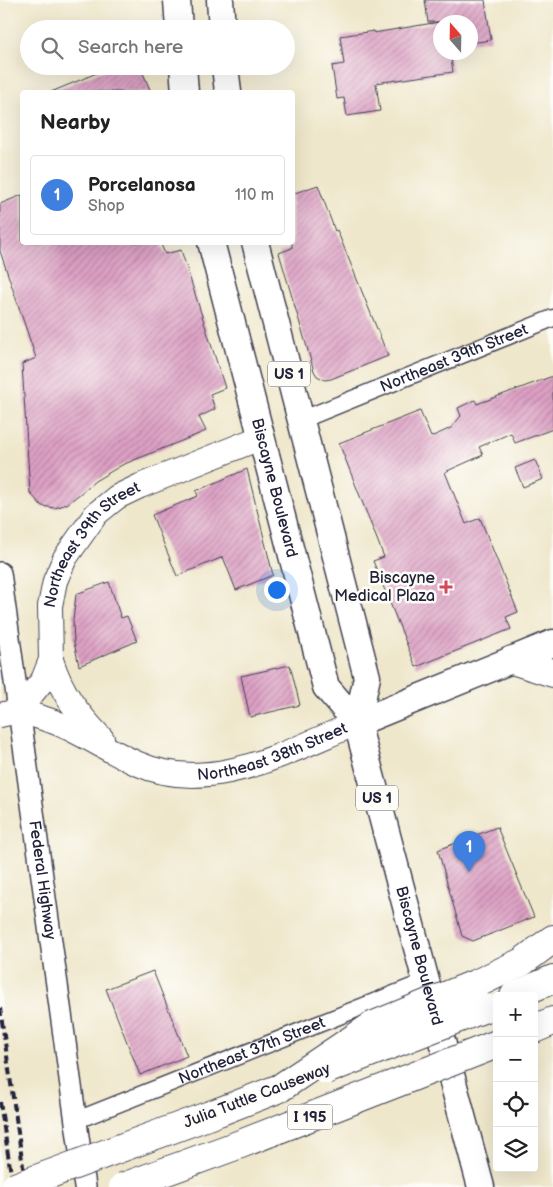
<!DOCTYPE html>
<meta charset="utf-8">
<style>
body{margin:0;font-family:"Balsamiq Sans",sans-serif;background:#f2f2f2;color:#222}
.controls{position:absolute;right:15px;bottom:15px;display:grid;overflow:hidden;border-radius:5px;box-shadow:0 5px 20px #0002}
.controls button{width:45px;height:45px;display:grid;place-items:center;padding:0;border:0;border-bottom:1px solid #e0e0e0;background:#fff;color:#222;font:25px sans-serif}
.compass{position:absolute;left:433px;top:15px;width:45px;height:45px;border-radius:50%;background:#fff;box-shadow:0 5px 20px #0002;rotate:340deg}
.you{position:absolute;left:276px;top:589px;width:18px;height:18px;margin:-12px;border:4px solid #fff;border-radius:50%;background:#1a73e8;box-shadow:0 0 0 8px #1a73e833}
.badge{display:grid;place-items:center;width:32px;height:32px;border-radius:50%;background:#d1495b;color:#fff;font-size:16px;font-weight:700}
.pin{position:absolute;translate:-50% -41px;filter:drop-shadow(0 1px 2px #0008)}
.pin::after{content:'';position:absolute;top:26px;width:18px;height:15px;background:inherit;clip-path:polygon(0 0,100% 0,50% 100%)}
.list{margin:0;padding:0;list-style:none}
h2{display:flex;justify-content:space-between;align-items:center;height:65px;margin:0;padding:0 20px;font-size:21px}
h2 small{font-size:16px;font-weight:400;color:#767676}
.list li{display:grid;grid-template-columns:32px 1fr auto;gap:15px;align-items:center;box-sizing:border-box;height:80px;margin:0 10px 10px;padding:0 10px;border:1px solid #e0e0e0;border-radius:5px}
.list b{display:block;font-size:19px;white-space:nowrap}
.list p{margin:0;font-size:16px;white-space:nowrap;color:#767676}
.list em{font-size:16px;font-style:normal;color:#767676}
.icon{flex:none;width:28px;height:28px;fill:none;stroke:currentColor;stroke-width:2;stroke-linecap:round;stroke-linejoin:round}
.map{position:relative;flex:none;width:553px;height:1187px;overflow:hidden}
.search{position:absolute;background:#fff;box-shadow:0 5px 20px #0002;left:20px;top:20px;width:275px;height:55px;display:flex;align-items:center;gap:12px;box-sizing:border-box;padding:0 18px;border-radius:28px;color:#767676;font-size:19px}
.panel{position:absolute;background:#fff;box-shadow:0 5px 20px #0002;left:20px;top:90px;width:275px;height:155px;border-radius:5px}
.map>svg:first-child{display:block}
.building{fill:url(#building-hatch)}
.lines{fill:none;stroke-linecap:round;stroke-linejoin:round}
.minor-casing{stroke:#414051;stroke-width:19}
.tertiary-casing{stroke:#414051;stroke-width:24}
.secondary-casing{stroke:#414051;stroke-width:26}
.primary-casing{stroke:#414051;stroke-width:29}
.motorway-casing{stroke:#414051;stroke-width:30}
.minor{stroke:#fff;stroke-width:16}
.tertiary{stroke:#fff;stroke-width:21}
.secondary{stroke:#fff;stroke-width:24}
.primary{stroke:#fff;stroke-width:26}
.motorway{stroke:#fff;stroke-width:28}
.rail{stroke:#22223b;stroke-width:4;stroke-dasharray:8 4;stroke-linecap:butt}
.motorway-bridge-casing{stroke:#414051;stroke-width:30;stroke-linecap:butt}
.motorway-bridge{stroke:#fff;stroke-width:28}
.poi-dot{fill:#d1495b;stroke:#fdfcf7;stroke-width:2}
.labels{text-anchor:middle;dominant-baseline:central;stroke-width:5;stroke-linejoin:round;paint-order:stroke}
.shield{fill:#fdfcf7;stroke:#646373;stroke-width:1}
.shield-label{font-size:15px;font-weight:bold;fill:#22223b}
.street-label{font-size:16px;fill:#22223b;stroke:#fdfcf7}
.poi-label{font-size:16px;fill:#22223b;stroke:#fdfcf7;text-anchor:end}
</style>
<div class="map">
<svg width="553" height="1187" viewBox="0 0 553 1187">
<defs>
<pattern id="building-hatch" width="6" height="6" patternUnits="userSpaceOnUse" patternTransform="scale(1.25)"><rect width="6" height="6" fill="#dda0c4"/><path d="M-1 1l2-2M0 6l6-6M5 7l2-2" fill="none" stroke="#b382a0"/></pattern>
</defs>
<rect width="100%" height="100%" fill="#fdfcf7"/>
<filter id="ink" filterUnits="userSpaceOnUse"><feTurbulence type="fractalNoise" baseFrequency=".02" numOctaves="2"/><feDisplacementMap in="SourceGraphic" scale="10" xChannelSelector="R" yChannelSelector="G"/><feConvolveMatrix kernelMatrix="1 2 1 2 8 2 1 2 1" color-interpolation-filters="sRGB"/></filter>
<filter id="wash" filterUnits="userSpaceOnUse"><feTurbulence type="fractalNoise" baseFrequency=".0096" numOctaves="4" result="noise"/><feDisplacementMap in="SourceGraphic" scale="20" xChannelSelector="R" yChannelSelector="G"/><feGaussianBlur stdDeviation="1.12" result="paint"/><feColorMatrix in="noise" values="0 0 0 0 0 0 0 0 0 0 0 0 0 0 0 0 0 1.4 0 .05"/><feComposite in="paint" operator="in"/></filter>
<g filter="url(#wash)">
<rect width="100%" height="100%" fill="#efe7cb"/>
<g id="blocks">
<g class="building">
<polygon points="425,0 485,0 491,40 470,43 470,22 440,22 440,52 450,52 453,72 376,83 380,111 347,116 344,98 337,99 332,66 344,64 340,36 374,31 374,33 439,22 428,22"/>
<polygon points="114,66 140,66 151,92 51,92"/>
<polygon points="318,185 335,231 337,230 388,356 331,379 325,380 317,376 314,371 279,253 292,248 292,194"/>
<polygon points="22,195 22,242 160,242 165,254 181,250 225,388 210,394 215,409 199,417 206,431 122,465 95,481 81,493 67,504 55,508 42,506 30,493 22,364 36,358 0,251 0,204"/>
<polygon points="553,376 553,429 515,443 511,433 479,447 483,455 445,472 466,524 480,518 518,612 506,617 511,629 416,667 373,561 384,557 339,443 420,411 431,437 451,428 461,416 458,408 475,400 477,404"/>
<polygon points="535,460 543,479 523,487 515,468"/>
<polygon points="247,469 273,575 236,590 223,557 177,576 152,515 198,496 196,491"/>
<polygon points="109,582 121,618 127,616 137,641 79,666 74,642 73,621 76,594"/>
<polygon points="290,665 300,705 250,717 241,676"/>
<polygon points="497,827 534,917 473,941 462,936 438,850"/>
<polygon points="153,971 187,1056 140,1075 106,989"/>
</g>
</g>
</g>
<g filter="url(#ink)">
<use href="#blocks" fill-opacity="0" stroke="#414051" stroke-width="1"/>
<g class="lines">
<g class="minor-casing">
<g id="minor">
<path id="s1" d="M 301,420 L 553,318"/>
<path id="s2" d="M 77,1120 L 427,981"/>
</g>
</g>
<g class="tertiary-casing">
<g id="tertiary">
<path id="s3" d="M 0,573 L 85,1187"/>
</g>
</g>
<g class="secondary-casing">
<g id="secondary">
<path d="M 51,660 C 62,694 77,713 102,739"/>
<path id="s4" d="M 18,711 C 33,715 48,719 62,725 C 87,736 111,752 136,763 C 211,797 287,751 357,723"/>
<path id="s5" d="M 0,715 L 18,711 L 43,680 L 51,660 L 50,606 L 55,581 L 65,558 L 96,514 L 117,497 L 140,486 L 262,437"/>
</g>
</g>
<g class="primary-casing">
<g id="primary">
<polyline points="177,0 179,29"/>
<polyline points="220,0 222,29"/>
<polyline points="183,66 185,92"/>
<polyline points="225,66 228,92"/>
<path id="s6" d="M 211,242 L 326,687 L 357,723 L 481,1187"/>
<polyline points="255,242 367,677 357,723"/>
<polyline points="357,723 553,643"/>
</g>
</g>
<g class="motorway-casing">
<g id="motorway">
<polyline points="512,660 553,673"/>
<polyline points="480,982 522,962 553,939"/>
<polyline points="514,996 553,979"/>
<polyline points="534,1029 553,1021"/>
<polyline points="221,1111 280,1088"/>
</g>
</g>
<use href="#minor" class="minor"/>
<use href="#tertiary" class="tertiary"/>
<use href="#secondary" class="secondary"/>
<use href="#primary" class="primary"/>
<use href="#motorway" class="motorway"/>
<g class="rail">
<polyline points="0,1008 26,1187"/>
<polyline points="0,1102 13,1187"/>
</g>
<g class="motorway-bridge-casing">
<g id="motorway-bridge">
<polyline points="326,1070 485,1008"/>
<polyline points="280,1088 372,1026 480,982"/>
<polyline points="15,1187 221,1111"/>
<polyline points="123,1187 238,1145 497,1044"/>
</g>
</g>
<use href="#motorway-bridge" class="motorway-bridge"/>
</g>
</g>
<path class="poi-dot" d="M443.5 579.5h5v5h5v5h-5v5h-5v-5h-5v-5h5z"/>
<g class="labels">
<g class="shield">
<rect x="268" y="361.5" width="42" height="25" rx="4"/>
<rect x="356" y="785.5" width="42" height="25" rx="4"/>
<rect x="287.5" y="1104.5" width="45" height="25" rx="4"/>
</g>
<g class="shield-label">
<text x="289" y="374">US 1</text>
<text x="377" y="798">US 1</text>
<text x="310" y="1117">I 195</text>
</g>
<g class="street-label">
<text stroke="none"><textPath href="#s1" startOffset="165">Northeast 39th Street</textPath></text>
<text stroke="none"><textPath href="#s6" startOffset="254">Biscayne Boulevard</textPath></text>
<text stroke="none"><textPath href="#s5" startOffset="211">Northeast 39th Street</textPath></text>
<text stroke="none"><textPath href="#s4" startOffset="271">Northeast 38th Street</textPath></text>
<text stroke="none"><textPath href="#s3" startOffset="310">Federal Highway</textPath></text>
<text stroke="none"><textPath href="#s6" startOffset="748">Biscayne Boulevard</textPath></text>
<text stroke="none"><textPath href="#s2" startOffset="188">Northeast 37th Street</textPath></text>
<text transform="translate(257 1096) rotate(-21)">Julia Tuttle Causeway</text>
</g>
<g class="poi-label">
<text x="435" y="578">Biscayne<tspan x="435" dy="18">Medical Plaza</tspan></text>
</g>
</g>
</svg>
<div class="controls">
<button>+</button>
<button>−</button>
<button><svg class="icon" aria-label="locate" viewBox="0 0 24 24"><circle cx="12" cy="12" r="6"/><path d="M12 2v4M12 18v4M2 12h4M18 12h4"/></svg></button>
<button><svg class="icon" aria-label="layers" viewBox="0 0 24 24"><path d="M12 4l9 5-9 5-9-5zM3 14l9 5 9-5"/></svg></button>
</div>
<svg class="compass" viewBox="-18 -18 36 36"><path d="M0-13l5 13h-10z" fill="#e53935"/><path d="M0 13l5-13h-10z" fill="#767676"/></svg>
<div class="you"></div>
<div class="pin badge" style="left:469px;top:872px;background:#3f7fe0">1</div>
<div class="search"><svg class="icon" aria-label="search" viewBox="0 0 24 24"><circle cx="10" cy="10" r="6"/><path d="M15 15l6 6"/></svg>Search here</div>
<section class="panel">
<h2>Nearby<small></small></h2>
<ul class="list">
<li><span class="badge" style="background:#3f7fe0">1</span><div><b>Porcelanosa</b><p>Shop</p></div><em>110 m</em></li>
</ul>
</section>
</div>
